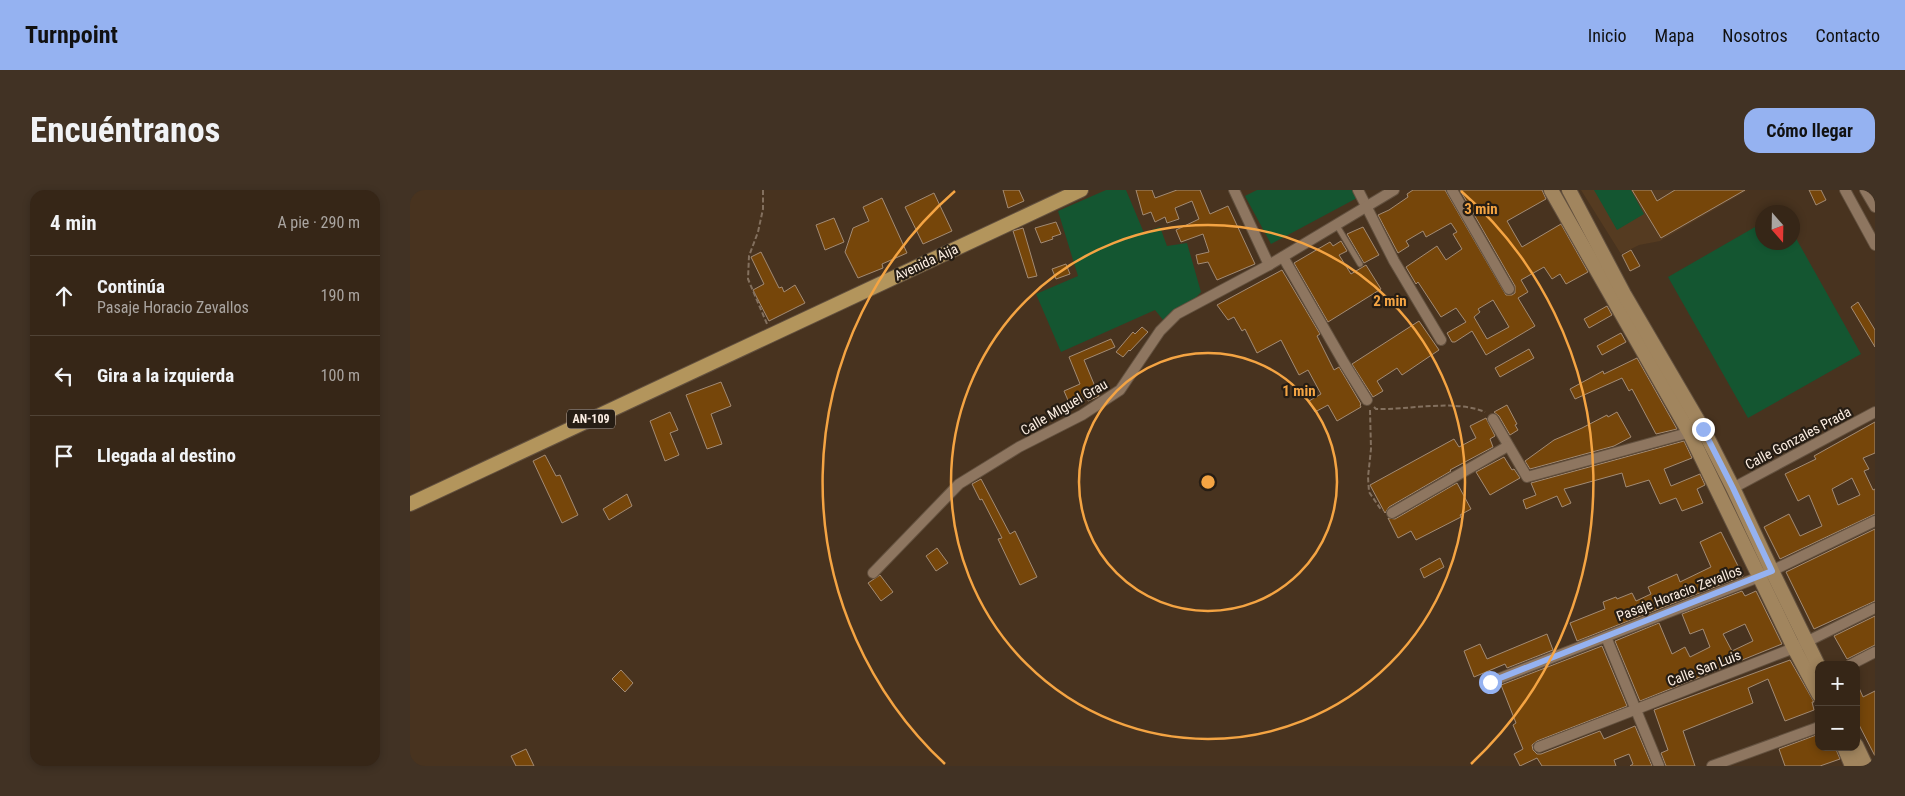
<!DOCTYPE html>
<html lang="es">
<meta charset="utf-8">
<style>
body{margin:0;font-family:"Roboto Condensed",sans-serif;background:#413224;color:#f1f3f6}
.controls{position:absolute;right:15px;bottom:15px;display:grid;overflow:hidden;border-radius:10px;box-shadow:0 2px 8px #0003}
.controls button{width:45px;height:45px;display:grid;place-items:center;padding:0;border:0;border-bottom:1px solid #504336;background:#362617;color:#f1f3f6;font:25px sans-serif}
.compass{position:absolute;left:1345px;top:15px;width:45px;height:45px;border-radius:50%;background:#362617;box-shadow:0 2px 8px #0003;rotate:160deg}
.stop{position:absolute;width:15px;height:15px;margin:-11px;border:4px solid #95b2f1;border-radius:50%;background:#fff}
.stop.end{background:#95b2f1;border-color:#fff;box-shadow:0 1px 5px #0008}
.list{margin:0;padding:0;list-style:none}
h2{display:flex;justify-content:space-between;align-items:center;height:65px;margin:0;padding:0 20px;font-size:21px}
h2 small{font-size:16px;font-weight:400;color:#aaa5a1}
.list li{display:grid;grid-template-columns:32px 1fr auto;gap:15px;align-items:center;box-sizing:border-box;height:80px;padding:0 20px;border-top:1px solid #504336}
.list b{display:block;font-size:19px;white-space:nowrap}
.list p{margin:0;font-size:16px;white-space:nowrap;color:#aaa5a1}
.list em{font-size:16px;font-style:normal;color:#aaa5a1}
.icon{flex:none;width:28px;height:28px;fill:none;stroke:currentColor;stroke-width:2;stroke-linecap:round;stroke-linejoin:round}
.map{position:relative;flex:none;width:1465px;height:576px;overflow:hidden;border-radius:15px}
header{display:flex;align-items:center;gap:30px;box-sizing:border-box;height:70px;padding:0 25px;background:#95b2f1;color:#111}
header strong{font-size:24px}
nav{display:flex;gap:28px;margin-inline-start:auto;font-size:18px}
.intro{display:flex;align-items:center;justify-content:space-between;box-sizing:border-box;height:120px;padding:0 30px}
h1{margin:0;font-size:35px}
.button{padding:12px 22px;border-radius:15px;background:#95b2f1;color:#111;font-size:18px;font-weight:700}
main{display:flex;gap:30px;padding:0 30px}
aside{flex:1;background:#362617;border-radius:15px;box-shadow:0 2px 8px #0003}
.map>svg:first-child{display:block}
.built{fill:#553b21}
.green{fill:#145631}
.building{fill:#76460a;stroke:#a38b74;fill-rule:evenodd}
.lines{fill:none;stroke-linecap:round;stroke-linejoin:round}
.service-casing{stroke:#63513f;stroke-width:7}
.minor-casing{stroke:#63513f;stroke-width:12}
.secondary-casing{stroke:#63513f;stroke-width:16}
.primary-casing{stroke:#63513f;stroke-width:16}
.path{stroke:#83705e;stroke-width:2;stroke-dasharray:5 2.5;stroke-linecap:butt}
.service{stroke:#8e7660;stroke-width:5}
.minor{stroke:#8e7660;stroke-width:10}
.secondary{stroke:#a1855e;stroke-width:14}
.primary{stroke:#b3955c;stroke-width:14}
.route{stroke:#95b2f1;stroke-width:6}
.ring{fill:none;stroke:#f4a443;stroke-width:2.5}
.labels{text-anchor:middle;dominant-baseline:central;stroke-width:4.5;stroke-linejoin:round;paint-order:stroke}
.shield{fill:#261d14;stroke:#bcafa4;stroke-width:1}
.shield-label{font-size:12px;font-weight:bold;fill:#fceee2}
.street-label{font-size:14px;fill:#fceee2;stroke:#261d14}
.centre{fill:#f4a443;stroke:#261d14;stroke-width:2.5}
.ring-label{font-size:15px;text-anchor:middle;font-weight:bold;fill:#f4a443;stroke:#261d14;stroke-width:4.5;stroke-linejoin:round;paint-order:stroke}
</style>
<header>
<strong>Turnpoint</strong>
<nav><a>Inicio</a><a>Mapa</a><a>Nosotros</a><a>Contacto</a></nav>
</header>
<div class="intro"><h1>Encuéntranos</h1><a class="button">Cómo llegar</a></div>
<main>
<aside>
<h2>4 min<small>A pie · 290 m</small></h2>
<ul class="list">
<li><svg class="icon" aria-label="ahead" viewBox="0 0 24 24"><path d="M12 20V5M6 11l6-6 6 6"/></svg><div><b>Continúa</b><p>Pasaje Horacio Zevallos</p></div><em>190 m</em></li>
<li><svg class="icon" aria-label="left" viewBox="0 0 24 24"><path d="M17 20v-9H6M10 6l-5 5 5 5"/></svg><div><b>Gira a la izquierda</b></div><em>100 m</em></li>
<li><svg class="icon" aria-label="arrive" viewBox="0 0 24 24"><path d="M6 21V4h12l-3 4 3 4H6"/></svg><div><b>Llegada al destino</b></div></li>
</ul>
</aside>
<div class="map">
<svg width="1465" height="576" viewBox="0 0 1465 576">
<rect width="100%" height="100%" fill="#48331f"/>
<polygon class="built" points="1171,0 1338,0 1250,51 1229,55 1211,64"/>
<g class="green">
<polygon points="696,0 716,0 734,43 750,37 757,56 777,53 791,102 781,113 754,131 745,120 651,162 626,104 668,86 648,21"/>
<polygon points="847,0 943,0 947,8 861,54 835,6"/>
<polygon points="1184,0 1221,0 1234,24 1207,40"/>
<polygon points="1352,33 1352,52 1382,52 1383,43 1451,164 1338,228 1258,87"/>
</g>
<g class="building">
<polygon points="593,0 609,0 614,11 598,18"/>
<polygon points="726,0 742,0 745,8 767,0 790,0 800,24 818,16 845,74 807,90 798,72 788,74 786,65 799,62 793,44 771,52 766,40 789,29 782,11 765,18 769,29 757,33 755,27 745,32 741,22 733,25"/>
<path d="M 1003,0 L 1035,0 L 1096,105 L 1102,105 L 1105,103 L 1105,96 L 1050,0 L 1132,0 L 1136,9 L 1097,31 L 1105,45 L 1112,57 L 1151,34 L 1178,82 L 1156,94 L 1150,84 L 1142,89 L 1134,77 L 1111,90 L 1118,102 L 1108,108 L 1125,136 L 1076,165 L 1062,141 L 1045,152 L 1042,152 L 1037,143 L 1056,132 L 1046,118 L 1031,127 L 1008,92 L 1006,94 L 996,77 L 1027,56 L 1036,70 L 1052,59 L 1043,44 L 1047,42 L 1041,33 L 1016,47 L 1013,41 L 996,51 L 999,56 L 988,63 L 968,25 L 979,20 L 998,7 L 997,4 ZM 1083,110 L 1099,137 L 1077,149 L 1064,127 L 1070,122 L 1068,119 Z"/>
<polygon points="1222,0 1241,0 1247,11 1265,0 1335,0 1251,48"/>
<polygon points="1399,0 1411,0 1416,10 1406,15"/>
<polygon points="524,3 542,41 513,54 495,17"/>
<polygon points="472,8 497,63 472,74 473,78 448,88 435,62 443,38 459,31 453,17"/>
<polygon points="424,28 434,52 415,60 406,35"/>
<polygon points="646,32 651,44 642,47 643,49 631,53 625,38"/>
<polygon points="953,37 969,65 954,73 937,44"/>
<polygon points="613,38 627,86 618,88 603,41"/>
<polygon points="931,51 937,61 929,65 941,84 956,75 971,99 918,132 884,73 920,52 923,56"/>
<polygon points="1221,60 1230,76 1220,81 1212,65"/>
<polygon points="351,62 369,98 372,97 374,102 385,95 395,113 359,131 343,100 354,94 341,67"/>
<polygon points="656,74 660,84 646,89 642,79"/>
<polygon points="872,80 910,144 907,146 924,180 929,177 951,214 950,215 951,217 927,231 918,215 905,222 899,211 911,204 898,180 889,185 871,150 847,163 835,139 832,141 824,127 818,130 807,115"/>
<polygon points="1448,112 1465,140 1465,157 1441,117"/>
<polygon points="1197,116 1202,125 1179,138 1174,129"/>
<polygon points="1009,131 1029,160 992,185 987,178 967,191 973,201 963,207 942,174"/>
<polygon points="732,137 738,142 720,161 719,160 713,167 706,162 723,142 725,144"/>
<polygon points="1211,143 1216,152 1192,165 1187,156"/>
<polygon points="701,149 705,157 674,170 689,206 678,211 676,208 660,215 654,201 670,194 659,167"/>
<polygon points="1119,159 1124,168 1090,187 1085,178"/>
<polygon points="1227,168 1267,239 1246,244 1222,199 1219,201 1212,188 1165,209 1160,199 1193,181 1194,184"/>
<polygon points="311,192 321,216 301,224 312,254 297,259 276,205"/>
<polygon points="1097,215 1107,234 1105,235 1108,240 1100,245 1089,226 1084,222"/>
<polygon points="260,222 268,240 260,243 269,265 255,271 240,231"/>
<polygon points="1207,222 1221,247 1204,256 1120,279 1115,271 1144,250 1172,238 1197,225 1198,227"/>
<polygon points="1076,228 1085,246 1080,249 1083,257 1040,280 1041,281 979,317 975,323 960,295 1044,249 1049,257 1066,248 1060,236"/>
<path d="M 1465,232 L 1465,263 L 1453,268 L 1459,279 L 1454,281 L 1463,300 L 1465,299 L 1465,324 L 1370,369 L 1354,337 L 1379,324 L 1390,346 L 1412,336 L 1399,305 L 1388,311 L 1375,284 L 1406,269 L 1404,266 ZM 1442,288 L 1450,305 L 1428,315 L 1422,299 Z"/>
<polygon points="1274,251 1282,268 1254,279 1261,296 1290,284 1295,295 1287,299 1293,313 1272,321 1266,308 1250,314 1239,290 1216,297 1212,283 1154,299 1161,313 1152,317 1147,306 1116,319 1113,310 1126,305 1121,293"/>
<polygon points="135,265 146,286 150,285 168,325 152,333 123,271"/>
<polygon points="1094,267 1102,280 1104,279 1110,288 1080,305 1066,282"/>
<polygon points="571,289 600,344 605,341 627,387 610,395 588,349 592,348 572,309 570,310 562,294"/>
<polygon points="1047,293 1061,319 1050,325 1051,327 1006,350 1001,341 988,348 978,328 985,329"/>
<polygon points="217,304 222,316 199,330 193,319"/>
<polygon points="1465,339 1465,411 1404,439 1376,382"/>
<polygon points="1311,342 1333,386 1167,451 1160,433 1195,419 1193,412 1206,407 1207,409 1222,403 1226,411 1241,404 1238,397 1267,384 1270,392 1301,377 1290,352"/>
<polygon points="527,358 538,373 526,381 516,366"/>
<polygon points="1030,368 1034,377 1014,388 1010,379"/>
<polygon points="470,385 483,402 471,411 458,393"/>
<path d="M 1332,401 L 1335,406 L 1346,401 L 1372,454 L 1230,511 L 1205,451 L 1249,433 L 1262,464 L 1275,457 L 1280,467 L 1300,457 L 1293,439 L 1280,444 L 1272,424 ZM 1335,434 L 1343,451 L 1322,461 L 1313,444 Z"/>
<polygon points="1465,426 1465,455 1437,469 1424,446"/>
<polygon points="1137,444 1143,460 1097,478 1095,474 1064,487 1054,461 1070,454 1077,469"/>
<polygon points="1192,456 1217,516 1127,551 1122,555 1123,560 1127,564 1131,564 1190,541 1194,549 1225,536 1242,576 1220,576 1223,574 1219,564 1204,570 1206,576 1132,576 1127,568 1110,576 1104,564 1113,559 1103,535 1106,533 1091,495"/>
<polygon points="1380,470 1404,512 1402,512 1404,520 1375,531 1358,489 1338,498 1343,513 1273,541 1285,576 1256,576 1251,563 1258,560 1244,520"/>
<polygon points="211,480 223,493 215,502 202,489"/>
<polygon points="1446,491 1453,507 1465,501 1465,566 1446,529"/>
<polygon points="1409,544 1409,557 1425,557 1430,569 1410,576 1375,576 1369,559"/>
<polygon points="116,559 124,576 106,576 101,566"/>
</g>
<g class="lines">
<g class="service-casing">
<polyline id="service" points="926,34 950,74"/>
</g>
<g class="minor-casing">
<g id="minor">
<polyline points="824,0 859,75"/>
<polyline points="948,0 984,71 1031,150"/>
<polyline points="1042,0 1099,99"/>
<polyline points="1435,0 1465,55"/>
<polyline points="1455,0 1465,17"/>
<polyline points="873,67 934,173 957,210"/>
<polyline points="1083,229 1117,287 1285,241"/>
<polyline points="1323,298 1465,222"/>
<polyline points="982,323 1098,256"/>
<polyline points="463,383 549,294 609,257 672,225 710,200 750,141 767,124 859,75 984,0"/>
<polyline points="1196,447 1249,576"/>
<polyline points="1440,475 1465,462"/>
<polyline points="1080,492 1349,387 1465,331"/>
<polyline points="1129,557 1384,458 1465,418"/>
<polyline points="1302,576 1409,537"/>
</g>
</g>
<g class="secondary-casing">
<g id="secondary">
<polyline points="1141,0 1279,242 1384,458 1409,505"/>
<polyline points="1159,0 1214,104 1293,239 1323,298 1362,381 1409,477"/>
<polyline points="1446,555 1456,576"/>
<polyline points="1434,557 1442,576"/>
</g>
</g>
<g class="primary-casing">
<polyline id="primary" points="0,314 671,0"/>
</g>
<g class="path">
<polyline points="353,0 353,19 348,42 339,66 338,89 357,134"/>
<path d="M 964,217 L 966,219 C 999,220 1044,209 1075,222"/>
<polyline points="960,220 961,259 958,287 959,302 972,321"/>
</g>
<use href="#service" class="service"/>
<use href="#minor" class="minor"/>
<use href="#secondary" class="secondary"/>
<use href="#primary" class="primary"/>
</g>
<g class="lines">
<polyline class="route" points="1080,492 1362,381 1323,298 1293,239"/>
</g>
<g class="ring">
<circle cx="798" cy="292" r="129"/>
<circle cx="798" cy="292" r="257"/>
<path d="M535 574A386 386 0 0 1 545 1M1051 1A386 386 0 0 1 1061 574"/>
</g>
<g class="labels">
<rect class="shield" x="157" y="219.5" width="48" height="19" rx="4"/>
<g class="shield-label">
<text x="181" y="229">AN-109</text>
</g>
<g class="street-label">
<text transform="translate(516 72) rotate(-25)">Avenida Aija</text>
<text transform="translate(654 217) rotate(-30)">Calle MIguel Grau</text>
<text transform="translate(1388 248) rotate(-28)">Calle Gonzales Prada</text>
<text transform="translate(1269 403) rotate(-21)">Pasaje Horacio Zevallos</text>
<text transform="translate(1294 478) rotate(-21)">Calle San Luis</text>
</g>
</g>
<circle cx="798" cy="292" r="8" class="centre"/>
<g class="ring-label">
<text x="1071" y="24">3 min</text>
<text x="980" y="116">2 min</text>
<text x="889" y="206">1 min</text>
</g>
</svg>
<div class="controls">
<button>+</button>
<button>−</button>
</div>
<svg class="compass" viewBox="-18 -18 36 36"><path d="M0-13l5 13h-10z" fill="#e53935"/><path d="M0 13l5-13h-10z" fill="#aaa5a1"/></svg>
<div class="stop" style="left:1080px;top:492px"></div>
<div class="stop end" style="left:1293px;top:239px"></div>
</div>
</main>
